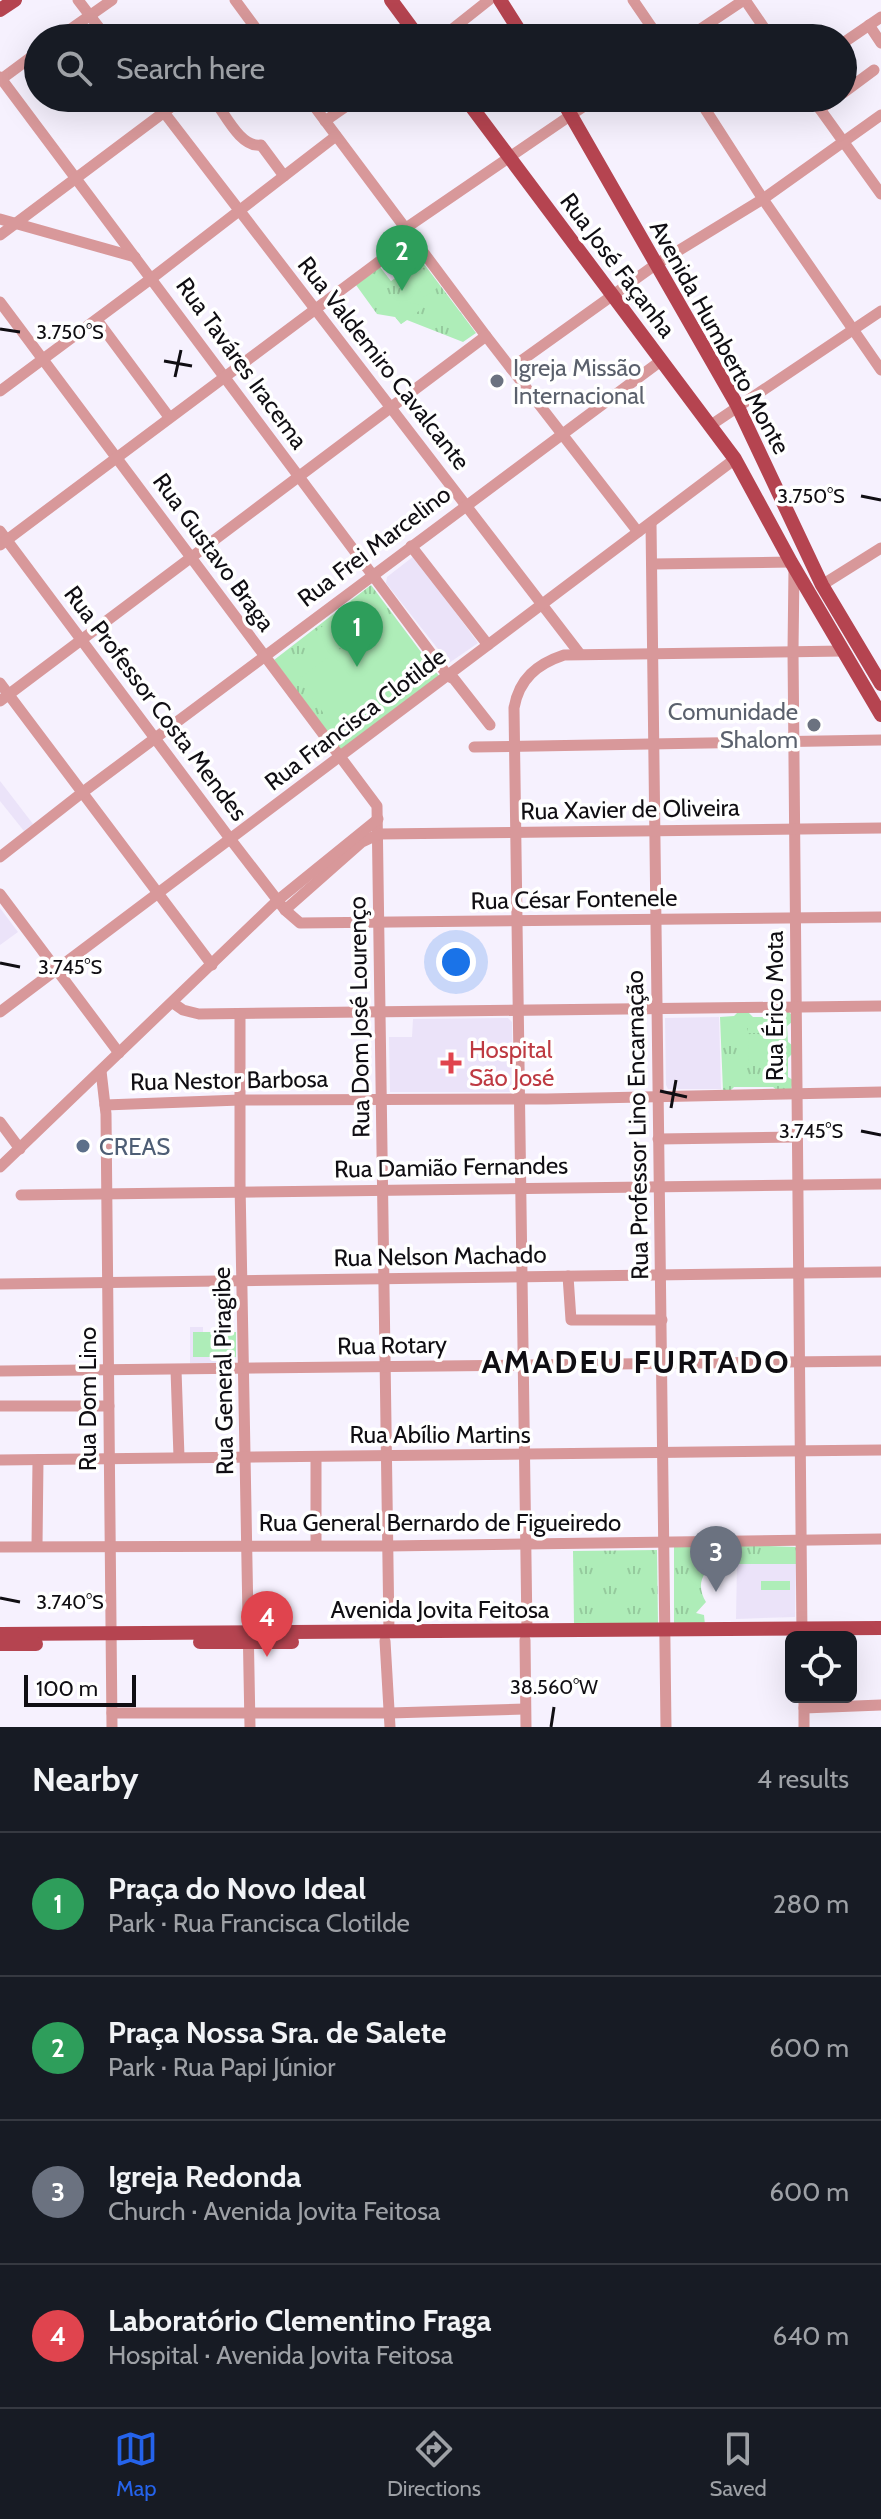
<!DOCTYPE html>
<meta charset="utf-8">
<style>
body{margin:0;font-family:Cabin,sans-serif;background:#242831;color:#f1f3f6}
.controls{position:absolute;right:24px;bottom:24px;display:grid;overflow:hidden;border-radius:12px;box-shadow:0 8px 32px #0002}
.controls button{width:72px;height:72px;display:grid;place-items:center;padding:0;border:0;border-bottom:2px solid #363941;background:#171b24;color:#f1f3f6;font:40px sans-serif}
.scale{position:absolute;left:24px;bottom:20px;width:112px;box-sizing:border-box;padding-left:8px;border:4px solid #100e13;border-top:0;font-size:22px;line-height:28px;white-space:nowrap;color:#100e13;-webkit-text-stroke:6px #fff;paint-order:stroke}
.you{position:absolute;left:456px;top:962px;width:28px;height:28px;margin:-20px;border:6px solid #fff;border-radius:50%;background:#1a73e8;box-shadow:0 0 0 12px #1a73e833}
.badge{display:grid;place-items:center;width:52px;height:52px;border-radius:50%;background:#2563eb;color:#fff;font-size:26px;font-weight:700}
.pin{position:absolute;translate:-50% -66px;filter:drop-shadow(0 2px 4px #0008)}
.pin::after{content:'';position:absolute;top:42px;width:28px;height:24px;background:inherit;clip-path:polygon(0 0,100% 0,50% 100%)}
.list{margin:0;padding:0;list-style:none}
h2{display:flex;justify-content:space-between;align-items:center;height:104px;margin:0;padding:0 32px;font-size:34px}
h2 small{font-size:26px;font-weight:400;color:#9ea1a6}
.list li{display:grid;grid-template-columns:52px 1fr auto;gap:24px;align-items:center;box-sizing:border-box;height:144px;padding:0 32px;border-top:2px solid #363941}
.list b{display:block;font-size:30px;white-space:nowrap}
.list p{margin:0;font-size:26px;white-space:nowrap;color:#9ea1a6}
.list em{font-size:26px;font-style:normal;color:#9ea1a6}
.icon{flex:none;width:44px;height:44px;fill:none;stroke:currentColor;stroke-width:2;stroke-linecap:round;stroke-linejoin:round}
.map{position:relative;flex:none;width:881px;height:1727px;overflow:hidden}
.search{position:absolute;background:#171b24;box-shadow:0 8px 32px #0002;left:24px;right:24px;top:24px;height:88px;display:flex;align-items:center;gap:20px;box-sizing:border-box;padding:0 28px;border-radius:44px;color:#9ea1a6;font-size:30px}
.sheet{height:680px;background:#171b24}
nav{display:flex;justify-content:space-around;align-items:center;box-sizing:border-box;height:112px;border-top:2px solid #363941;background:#171b24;font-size:22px;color:#9ea1a6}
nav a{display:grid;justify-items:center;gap:4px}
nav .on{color:#2563eb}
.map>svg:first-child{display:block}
.built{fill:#ebe3f9}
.grass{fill:url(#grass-tufts)}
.pitch{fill:#aeedb8}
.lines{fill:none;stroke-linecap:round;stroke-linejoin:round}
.minor{stroke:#d8989a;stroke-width:11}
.major{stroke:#b54450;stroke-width:14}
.ticks{fill:none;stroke:#100e13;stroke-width:3}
.worship-dot{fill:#6b7280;stroke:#fff;stroke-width:3}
.health-dot{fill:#e0444e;stroke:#fff;stroke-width:3}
.service-dot{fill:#5c6f8a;stroke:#fff;stroke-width:3}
.labels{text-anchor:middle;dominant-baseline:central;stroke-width:7;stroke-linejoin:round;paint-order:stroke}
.street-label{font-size:24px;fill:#100e13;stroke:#fff}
.worship-label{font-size:24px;fill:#5b616d;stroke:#fff;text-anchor:start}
.health-label{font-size:24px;fill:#be3a42;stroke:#fff;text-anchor:start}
.service-label{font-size:24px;fill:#4e5e75;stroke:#fff;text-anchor:start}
.district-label{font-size:32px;font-weight:bold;letter-spacing:2px;fill:#100e13;stroke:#fff}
.ticks-label{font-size:20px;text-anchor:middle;fill:#100e13;stroke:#fff;stroke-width:7;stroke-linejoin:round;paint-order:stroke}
</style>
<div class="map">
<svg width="881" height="1727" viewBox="0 0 881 1727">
<defs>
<pattern id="grass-tufts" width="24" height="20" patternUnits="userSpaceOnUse" patternTransform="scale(2)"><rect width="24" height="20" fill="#aeedb8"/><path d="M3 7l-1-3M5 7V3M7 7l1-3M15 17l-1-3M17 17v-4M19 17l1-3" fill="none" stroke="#95ca9d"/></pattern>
</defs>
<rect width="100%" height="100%" fill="#f6f1fe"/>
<g class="built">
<polygon points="414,556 478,643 449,663 386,583 387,577"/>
<polygon points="0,781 33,824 24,831 0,801"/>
<polygon points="0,908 18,932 0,945"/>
<polygon points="719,1017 721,1089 668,1089 666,1085 665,1018"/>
<polygon points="508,1018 512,1022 513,1089 510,1092 390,1092 389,1037 412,1037 413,1019"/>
<polygon points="190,1327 203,1327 203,1332 236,1332 236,1358 231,1363 190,1363"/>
<polygon points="737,1564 796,1564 795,1617 736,1619"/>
</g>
<g class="grass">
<polygon points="421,260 476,333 463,342 407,320 401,324 395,317 377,314 356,285 380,267 391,281"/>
<polygon points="371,585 439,676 341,750 274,660"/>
<polygon points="786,1010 791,1014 792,1022 787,1026 788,1042 792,1045 792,1054 788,1058 788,1077 793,1080 791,1090 778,1091 773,1087 734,1087 730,1091 723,1091 720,1017 734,1016 739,1011 747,1011 753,1017 773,1017 778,1011"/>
<path d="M 741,1545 L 796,1547 L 796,1564 L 719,1564 C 701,1570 696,1586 706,1602 L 696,1613 L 704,1615 L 705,1625 L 674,1623 L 674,1546 Z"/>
<polygon points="657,1550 658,1623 574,1625 573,1551"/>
</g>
<g class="pitch">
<polygon points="421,266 437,288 424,297 409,274"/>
<polygon points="400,301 421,305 423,308 401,324 396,318"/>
<polygon points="345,609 359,627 329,650 315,632"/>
<polygon points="387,615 432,672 343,739 298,679"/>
<rect x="748" y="1021" width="22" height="12"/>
<polygon points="748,1038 766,1038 767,1065 749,1065"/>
<rect x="193" y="1332" width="43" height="25"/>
<polygon points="790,1581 790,1590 761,1590 761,1581"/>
</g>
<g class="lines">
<g class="minor">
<polyline points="78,0 107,38"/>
<polyline points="235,0 263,38"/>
<polyline points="633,0 659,38"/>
<polyline points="745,0 771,38"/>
<polyline points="869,25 881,43"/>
<polyline points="58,38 112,0"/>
<polyline points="441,38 489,0"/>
<polyline points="687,38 744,0"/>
<polyline points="843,43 881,17"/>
<polyline points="0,77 448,676 454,679 490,725"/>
<polyline points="0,80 38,52"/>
<polyline points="843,93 874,70"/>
<polyline points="153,98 580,654"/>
<path d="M 216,98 L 217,104 C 227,118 242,148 261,145 L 284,176"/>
<polyline points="308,98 486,336 638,532"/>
<polyline points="698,98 763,199 881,370"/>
<polyline points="812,98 881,194"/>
<polyline points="820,109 836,98"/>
<polyline points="325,121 358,98"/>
<polyline points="0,219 135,257"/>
<polyline points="406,228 596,98"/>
<polyline points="0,235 183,98"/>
<polyline points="0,302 377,806 389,1632"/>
<polyline points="97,320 169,417"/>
<polyline points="511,368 655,265 763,199 881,115"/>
<polyline points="0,391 152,278 336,136"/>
<polyline points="711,425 881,311"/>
<polyline points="651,523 666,1727"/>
<polyline points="0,531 231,840 285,910 300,923 881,917"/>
<polyline points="0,545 412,237"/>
<polyline points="411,546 488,645"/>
<polyline points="652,564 791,562"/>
<polyline points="794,568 793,651 802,1637"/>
<polyline points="822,585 881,548"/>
<polyline points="0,683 212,965"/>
<polyline points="0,701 486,336"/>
<polyline points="474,747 881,740"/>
<polyline points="0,857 83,792 662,360"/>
<polyline points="0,894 119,1053"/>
<polyline points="285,910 362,842 379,834 881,828"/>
<polyline points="173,1003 183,1010 199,1014 881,1006"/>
<polyline points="0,1012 735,459"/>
<polyline points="240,1014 240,1183 250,1727"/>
<polyline points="101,1071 106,1114 112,1727"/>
<polyline points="105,1105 240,1100 546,1099 881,1092"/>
<polyline points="0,1122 20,1149"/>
<polyline points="658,1139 797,1137"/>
<polyline points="0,1167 278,900 378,819"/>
<polyline points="21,1195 881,1184"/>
<polyline points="568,1276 571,1320 662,1320"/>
<polyline points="0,1284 881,1272"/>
<polyline points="176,1370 179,1457"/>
<polyline points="0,1371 881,1361"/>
<polyline points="0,1406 109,1406"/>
<polyline points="316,1457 316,1545"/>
<polyline points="0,1460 881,1450"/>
<polyline points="37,1546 38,1460"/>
<polyline points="0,1547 388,1546 881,1539"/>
<path d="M 527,1631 L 514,708 C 519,679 537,664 564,655 L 843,651"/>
<polyline points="525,1640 526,1727"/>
<polyline points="385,1641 390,1727"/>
<polyline points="804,1697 804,1727"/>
<polyline points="804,1708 881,1705"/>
<polyline points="112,1713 390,1713 525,1709"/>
</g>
<g class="major">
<polyline points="391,0 419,38"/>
<polyline points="500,0 524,38"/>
<polyline points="0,10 15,0"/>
<polyline points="465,98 735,459 791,562 881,715"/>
<polyline points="561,98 737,405 822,585 881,684"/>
<polyline points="0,1634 881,1628"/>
<polyline points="200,1642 292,1642"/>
<polyline points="0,1644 36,1644"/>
</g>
</g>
<path class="ticks" d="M 0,329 L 20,332M 164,361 L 192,366M 175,377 L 181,350M 861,496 L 881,500M 0,963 L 20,967M 660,1091 L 687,1097M 671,1108 L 676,1080M 861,1131 L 881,1135M 0,1598 L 20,1602M 551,1727 L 554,1707"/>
<g class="worship-dot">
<circle cx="497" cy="381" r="8"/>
<circle cx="814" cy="725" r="8"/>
</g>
<path class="health-dot" d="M447 1051h8v8h8v8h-8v8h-8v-8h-8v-8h8z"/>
<circle class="service-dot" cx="83" cy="1146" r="8"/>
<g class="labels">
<g class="street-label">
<text transform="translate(618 265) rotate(53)">Rua José Façanha</text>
<text transform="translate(720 337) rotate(61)">Avenida Humberto Monte</text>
<text transform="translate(242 363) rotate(54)">Rua Taváres Iracema</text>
<text transform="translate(384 363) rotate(52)">Rua Valdemiro Cavalcante</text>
<text transform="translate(374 546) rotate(-37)">Rua Frei Marcelino</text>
<text transform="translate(214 552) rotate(54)">Rua Gustavo Braga</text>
<text transform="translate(156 703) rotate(53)">Rua Professor Costa Mendes</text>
<text transform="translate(355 719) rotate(-37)">Rua Francisca Clotilde</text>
<text transform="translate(630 809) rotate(-1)">Rua Xavier de Oliveira</text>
<text transform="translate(574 899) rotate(-1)">Rua César Fontenele</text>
<text transform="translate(774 1006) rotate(-90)">Rua Érico Mota</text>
<text transform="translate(359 1017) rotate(-91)">Rua Dom José Lourenço</text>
<text transform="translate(229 1080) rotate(-1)">Rua Nestor Barbosa</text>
<text transform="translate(637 1125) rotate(-91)">Rua Professor Lino Encarnação</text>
<text transform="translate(451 1167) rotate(-1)">Rua Damião Fernandes</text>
<text transform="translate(440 1256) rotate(-1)">Rua Nelson Machado</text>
<text transform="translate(392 1345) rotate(-1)">Rua Rotary</text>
<text transform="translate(223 1371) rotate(-91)">Rua General Piragibe</text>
<text transform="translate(87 1399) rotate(-90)">Rua Dom Lino</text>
<text x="440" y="1434">Rua Abílio Martins</text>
<text x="440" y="1522">Rua General Bernardo de Figueiredo</text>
<text x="440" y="1609">Avenida Jovita Feitosa</text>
</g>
<g class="worship-label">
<text x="513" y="367">Igreja Missão<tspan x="513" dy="28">Internacional</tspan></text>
<text x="798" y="711" text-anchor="end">Comunidade<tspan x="798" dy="28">Shalom</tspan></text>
</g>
<g class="health-label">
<text x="469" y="1049">Hospital<tspan x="469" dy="28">São José</tspan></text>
</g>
<g class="service-label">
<text x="99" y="1146">CREAS</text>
</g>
<g class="district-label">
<text x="636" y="1361">AMADEU FURTADO</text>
</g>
</g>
<g class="ticks-label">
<text x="70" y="339">3.750°S</text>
<text x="811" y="503">3.750°S</text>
<text x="70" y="974">3.745°S</text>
<text x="811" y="1138">3.745°S</text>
<text x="70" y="1609">3.740°S</text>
<text x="554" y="1694">38.560°W</text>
</g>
</svg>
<div class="controls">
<button><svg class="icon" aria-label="locate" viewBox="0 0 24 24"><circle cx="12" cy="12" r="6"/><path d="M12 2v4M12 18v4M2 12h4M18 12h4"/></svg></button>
</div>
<div class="scale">100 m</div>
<div class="you"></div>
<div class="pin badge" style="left:357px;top:667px;background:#2e9e5b">1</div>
<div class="pin badge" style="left:402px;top:291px;background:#2e9e5b">2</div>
<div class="pin badge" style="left:716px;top:1592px;background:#6b7280">3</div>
<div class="pin badge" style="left:267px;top:1657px;background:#e0444e">4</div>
<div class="search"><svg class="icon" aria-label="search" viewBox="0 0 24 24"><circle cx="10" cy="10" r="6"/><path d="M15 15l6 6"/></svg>Search here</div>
</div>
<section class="sheet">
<h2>Nearby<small>4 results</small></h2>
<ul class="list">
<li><span class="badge" style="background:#2e9e5b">1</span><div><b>Praça do Novo Ideal</b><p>Park · Rua Francisca Clotilde</p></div><em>280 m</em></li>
<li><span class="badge" style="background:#2e9e5b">2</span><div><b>Praça Nossa Sra. de Salete</b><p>Park · Rua Papi Júnior</p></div><em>600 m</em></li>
<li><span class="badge" style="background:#6b7280">3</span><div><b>Igreja Redonda</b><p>Church · Avenida Jovita Feitosa</p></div><em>600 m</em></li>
<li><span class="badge" style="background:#e0444e">4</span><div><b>Laboratório Clementino Fraga</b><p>Hospital · Avenida Jovita Feitosa</p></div><em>640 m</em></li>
</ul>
</section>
<nav>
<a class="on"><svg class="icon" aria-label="map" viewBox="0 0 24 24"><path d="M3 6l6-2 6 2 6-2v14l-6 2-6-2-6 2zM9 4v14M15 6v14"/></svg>Map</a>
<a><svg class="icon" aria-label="directions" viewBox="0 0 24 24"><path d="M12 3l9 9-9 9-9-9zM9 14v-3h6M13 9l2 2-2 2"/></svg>Directions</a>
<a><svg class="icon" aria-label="saved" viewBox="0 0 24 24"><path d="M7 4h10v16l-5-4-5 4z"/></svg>Saved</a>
</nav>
